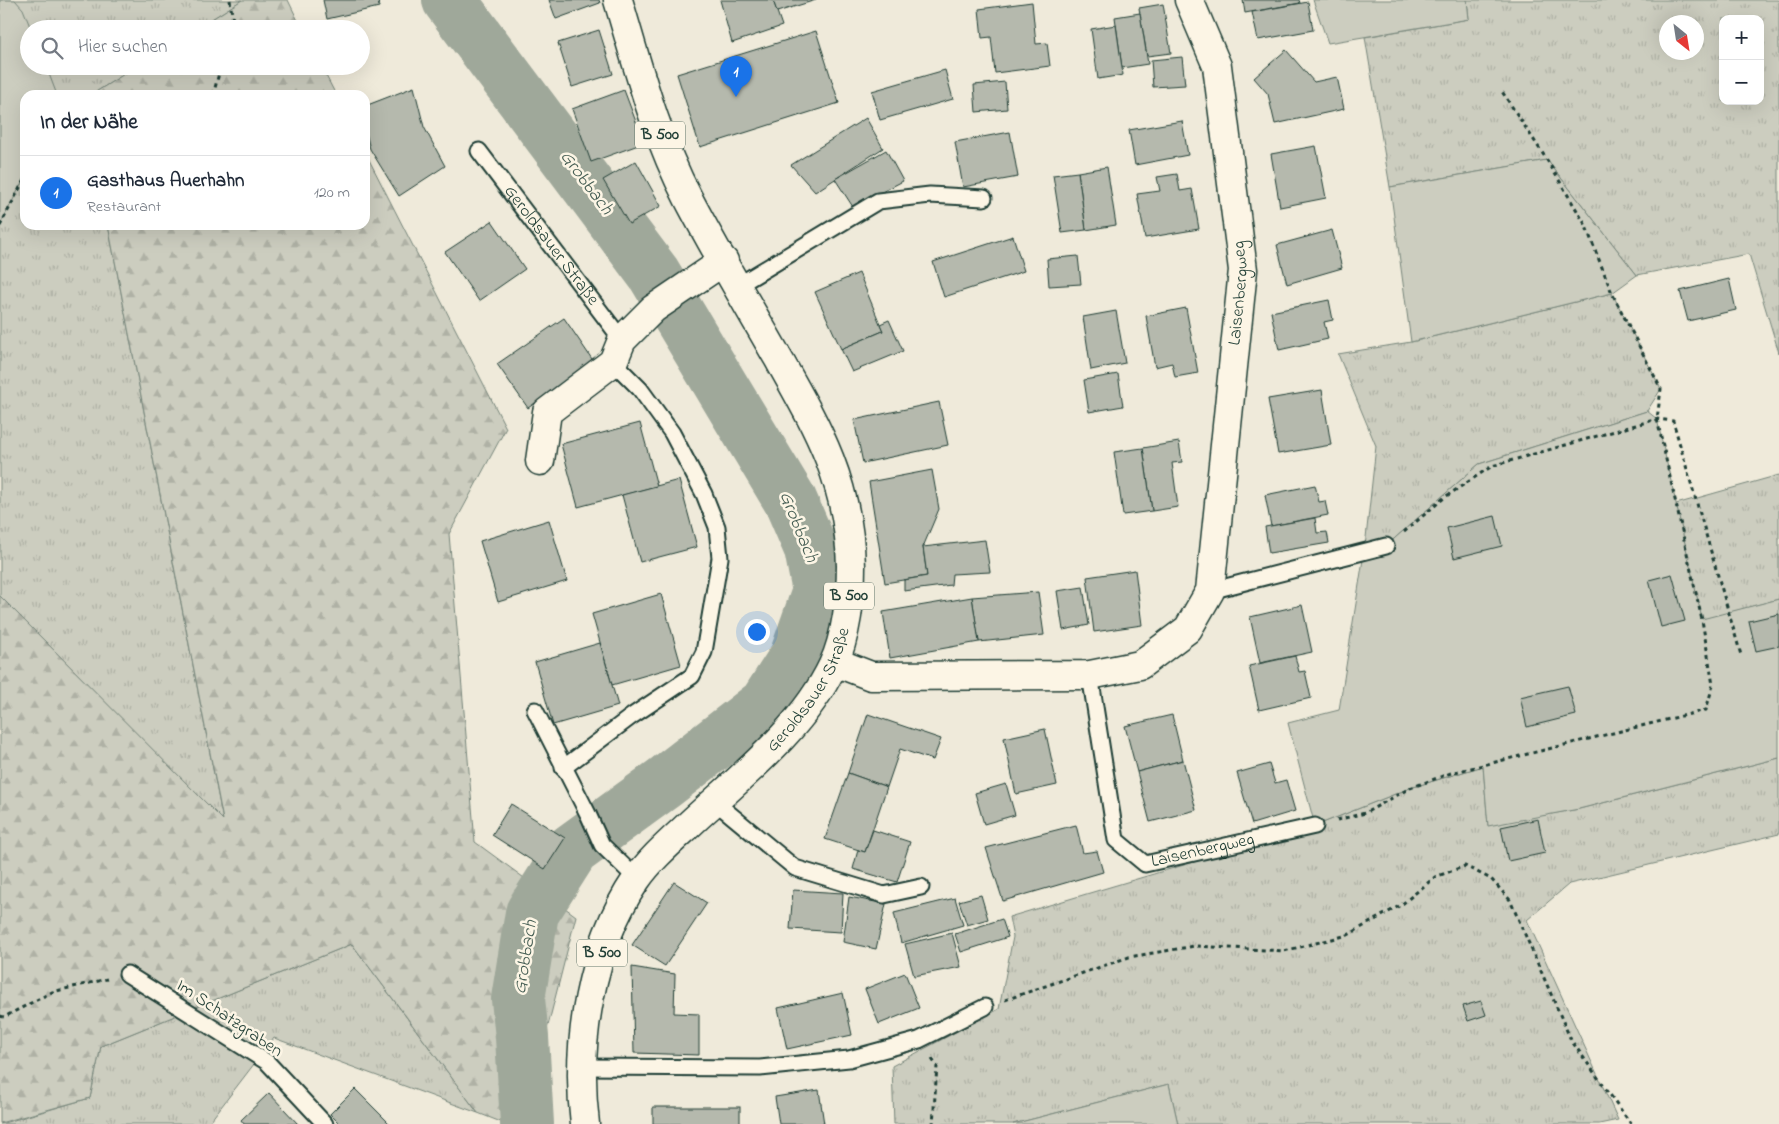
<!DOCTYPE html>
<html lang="de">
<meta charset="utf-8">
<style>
body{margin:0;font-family:"Indie Flower",sans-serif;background:#f6f6f7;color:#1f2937}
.controls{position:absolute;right:15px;top:15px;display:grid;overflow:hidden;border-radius:10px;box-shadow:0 5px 20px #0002}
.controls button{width:45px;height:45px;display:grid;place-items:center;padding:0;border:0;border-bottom:1px solid #e0e1e3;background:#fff;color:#1f2937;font:25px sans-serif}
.compass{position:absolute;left:1659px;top:15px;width:45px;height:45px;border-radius:50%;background:#fff;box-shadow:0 5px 20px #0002;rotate:150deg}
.you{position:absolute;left:756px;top:631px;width:18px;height:18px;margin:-12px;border:4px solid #fff;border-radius:50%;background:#1a73e8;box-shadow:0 0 0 8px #1a73e833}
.badge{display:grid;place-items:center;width:32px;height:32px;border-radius:50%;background:#1a73e8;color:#fff;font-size:16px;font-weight:700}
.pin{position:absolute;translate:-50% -41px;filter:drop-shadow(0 1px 2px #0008)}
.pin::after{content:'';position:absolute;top:26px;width:18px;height:15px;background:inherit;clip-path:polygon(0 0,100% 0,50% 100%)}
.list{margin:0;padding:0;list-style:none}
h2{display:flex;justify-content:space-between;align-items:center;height:65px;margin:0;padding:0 20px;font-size:21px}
h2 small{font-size:16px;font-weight:400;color:#747a83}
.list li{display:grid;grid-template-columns:32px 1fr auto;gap:15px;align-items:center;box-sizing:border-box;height:75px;padding:0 20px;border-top:1px solid #e0e1e3}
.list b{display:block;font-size:19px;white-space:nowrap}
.list p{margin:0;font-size:16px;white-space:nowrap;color:#747a83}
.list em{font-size:16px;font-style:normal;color:#747a83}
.icon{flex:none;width:28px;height:28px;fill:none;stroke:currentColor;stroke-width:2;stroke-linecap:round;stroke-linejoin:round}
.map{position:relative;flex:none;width:1779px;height:1124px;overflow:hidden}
.search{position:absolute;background:#fff;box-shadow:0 5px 20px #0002;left:20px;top:20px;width:350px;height:55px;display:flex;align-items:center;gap:12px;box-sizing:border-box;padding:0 18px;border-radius:28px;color:#747a83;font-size:19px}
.panel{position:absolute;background:#fff;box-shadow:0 5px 20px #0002;left:20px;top:90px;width:350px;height:140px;border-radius:15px}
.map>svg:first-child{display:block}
.grass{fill:url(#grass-tufts);stroke:#76857a;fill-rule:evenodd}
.forest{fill:url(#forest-firs);stroke:#76857a}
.garden{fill:#cccdbf;stroke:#76857a}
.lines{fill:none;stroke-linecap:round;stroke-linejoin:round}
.river{stroke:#9fa89a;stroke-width:54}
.building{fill:#b5b9ad;stroke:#1f3d34}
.service-casing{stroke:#1f3d34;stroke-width:19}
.minor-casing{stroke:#1f3d34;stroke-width:31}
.primary-casing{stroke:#1f3d34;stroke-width:31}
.path{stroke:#1f3d34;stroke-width:3;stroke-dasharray:4 4;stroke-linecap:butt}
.service{stroke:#fcf5e5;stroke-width:15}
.minor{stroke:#fcf5e5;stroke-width:28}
.primary{stroke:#fcf5e5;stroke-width:28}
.labels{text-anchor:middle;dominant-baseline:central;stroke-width:5;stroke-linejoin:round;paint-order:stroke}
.shield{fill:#fcf5e5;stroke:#617469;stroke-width:1}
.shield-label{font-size:16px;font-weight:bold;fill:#1f3d34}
.street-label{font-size:18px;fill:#1f3d34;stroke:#fcf5e5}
.water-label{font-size:19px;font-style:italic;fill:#455d53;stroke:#fcf5e5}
</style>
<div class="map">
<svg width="1779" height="1124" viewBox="0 0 1779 1124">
<defs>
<pattern id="grass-tufts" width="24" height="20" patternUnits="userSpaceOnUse" patternTransform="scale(1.25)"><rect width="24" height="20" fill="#cccdbf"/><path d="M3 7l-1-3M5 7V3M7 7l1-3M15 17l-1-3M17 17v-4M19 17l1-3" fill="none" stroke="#afb1a5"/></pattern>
<pattern id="forest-firs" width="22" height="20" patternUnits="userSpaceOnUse" patternTransform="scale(1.25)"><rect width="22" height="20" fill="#cccdbf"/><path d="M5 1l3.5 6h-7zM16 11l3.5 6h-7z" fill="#afb1a5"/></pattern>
</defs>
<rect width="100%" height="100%" fill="#efeada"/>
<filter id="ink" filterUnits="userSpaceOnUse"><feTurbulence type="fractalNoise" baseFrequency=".02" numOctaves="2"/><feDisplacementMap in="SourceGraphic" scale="10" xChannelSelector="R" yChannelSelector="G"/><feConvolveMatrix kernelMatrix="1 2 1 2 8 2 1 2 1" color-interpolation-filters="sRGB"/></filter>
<g filter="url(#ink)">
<g class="grass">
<polygon points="0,0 242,0 196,29 29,29 29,66 137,66 91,95 25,95 25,225 108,225 223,821 0,596"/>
<path d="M 1467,0 L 1779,0 L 1779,353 L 1749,254 L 1637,275 L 1547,160 L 1390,187 L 1365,37 L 1469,19 ZM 1723,19 L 1760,19 L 1760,101 L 1723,101 ZM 1666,22 L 1696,22 L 1696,52 L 1666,52 Z"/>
<polygon points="1612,293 1661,389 1647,411 1479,464 1386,546 1365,547 1376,446 1338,354 1411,342"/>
<polygon points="1779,475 1779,599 1702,620 1676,504"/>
<polygon points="1779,758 1779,834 1569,884 1527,920 1618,1120 1599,1124 1178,1124 1169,1084 1013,1124 894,1124 892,1066 999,1009 1013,937 1009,917 1315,826 1410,788 1483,766 1488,825 1579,809"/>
<polygon points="352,944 478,1113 274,1038 208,1124 0,1124 90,1098 101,1046"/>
</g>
<g class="forest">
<polygon points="242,0 288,0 302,29 196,29"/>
<polygon points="137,66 321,66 336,95 91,95"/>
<polygon points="365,152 506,428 449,534 475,842 576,916 523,1124 506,1124 478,1113 352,944 101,1046 90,1098 0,1123 0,596 223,820 108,225 365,225"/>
</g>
<g class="garden">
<polygon points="0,0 15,0 23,9 31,29 29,29 29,66 46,66 57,95 25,95 25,177 0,225"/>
<polygon points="1313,0 1467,0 1469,19 1328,43"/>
<polygon points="1547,160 1637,275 1612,293 1411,342 1390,187"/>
<polygon points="1647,411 1657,419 1702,619 1779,599 1779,758 1579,809 1488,826 1483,766 1410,788 1315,826 1288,723 1339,710 1365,547 1386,546 1479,464"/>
<polygon points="1169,1084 1178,1124 1013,1124"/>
</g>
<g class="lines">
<polyline class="river" points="449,0 654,274 790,500 811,549 819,591 796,657 766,704 664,783 572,850 532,913 518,999 522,1037 527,1124"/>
</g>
<g class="building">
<polygon points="323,0 378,0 379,7 327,19"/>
<polygon points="549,0 599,0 600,3 556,19"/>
<polygon points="720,0 773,0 782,26 732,43"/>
<polygon points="773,0 816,0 777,12"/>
<polygon points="1243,0 1299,0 1300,3 1245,13"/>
<polygon points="1032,2 1036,44 1047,43 1050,66 995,73 991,37 982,38 979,9"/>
<polygon points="1308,2 1313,30 1258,40 1252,12"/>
<polygon points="1163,4 1171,53 1147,56 1139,8"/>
<polygon points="1140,13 1148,64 1122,68 1115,17"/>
<polygon points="1116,25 1123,75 1098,79 1091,29"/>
<polygon points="599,30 613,74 572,87 558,43"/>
<polygon points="816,31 839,103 700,147 677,74"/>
<polygon points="1286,50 1314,82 1337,77 1344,109 1275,124 1268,94 1254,78"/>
<polygon points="1182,57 1185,85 1153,87 1151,60"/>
<polygon points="945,70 953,99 880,120 872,91"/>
<polygon points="1005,82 1007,109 976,112 974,85"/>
<polygon points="414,87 424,127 445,166 399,196 370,149 365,129 365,106"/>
<polygon points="624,90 644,143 591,162 572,109"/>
<polygon points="866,118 883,148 815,192 791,165"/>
<polygon points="1182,121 1188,155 1135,165 1129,130"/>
<polygon points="1010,132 1018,177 963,187 955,142"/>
<polygon points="1316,146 1326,198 1280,207 1271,154"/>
<polygon points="886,150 903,181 853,207 835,179"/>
<polygon points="636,161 661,206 629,224 603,180"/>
<polygon points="1107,167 1116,225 1086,230 1078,172"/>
<polygon points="1078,172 1086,230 1062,233 1053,175"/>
<polygon points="1177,174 1180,191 1192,189 1199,229 1145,238 1137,194 1160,191 1157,177"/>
<polygon points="492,221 525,269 479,301 445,252"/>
<polygon points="1332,230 1342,268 1287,284 1277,245"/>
<polygon points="1013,236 1024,271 944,297 933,262"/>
<polygon points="1078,256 1081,284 1049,286 1047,259"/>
<polygon points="859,273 883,331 841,349 815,292"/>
<polygon points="1729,279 1736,310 1688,321 1680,291"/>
<polygon points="1329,300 1333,320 1324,322 1328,339 1279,350 1271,312"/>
<polygon points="1186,308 1198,373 1175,377 1172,363 1155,367 1146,316"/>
<polygon points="1116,311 1125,363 1091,370 1083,317"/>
<polygon points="564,318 594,362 528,408 497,364"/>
<polygon points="889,320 903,351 852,372 841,349 883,331 880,324"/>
<polygon points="1118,374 1123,406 1089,412 1084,380"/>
<polygon points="1322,390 1331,445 1278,454 1268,399"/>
<polygon points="939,402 948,445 863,463 854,420"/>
<polygon points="640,423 657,486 578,507 561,444"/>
<polygon points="1179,442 1182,462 1172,463 1178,507 1152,511 1143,448"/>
<polygon points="1143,448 1152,511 1123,515 1114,452"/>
<polygon points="932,470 939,509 923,547 927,576 885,583 869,482"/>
<polygon points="679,480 697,547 640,562 622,495"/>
<polygon points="1315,485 1319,502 1325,501 1328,515 1271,526 1265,495"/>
<polygon points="1495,516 1502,546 1454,558 1447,528"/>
<polygon points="1315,518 1317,533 1327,532 1329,543 1269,553 1265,527"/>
<polygon points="549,520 567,581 498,602 480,541"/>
<polygon points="985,540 990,572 952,574 951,585 904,591 904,580 927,576 923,547"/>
<polygon points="1135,570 1142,625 1094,632 1087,577"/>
<polygon points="1672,574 1685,621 1661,627 1649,580"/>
<polygon points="1083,587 1089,625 1063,630 1057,591"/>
<polygon points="1038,592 1044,635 979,642 972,597"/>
<polygon points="661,594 681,665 612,685 592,614"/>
<polygon points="972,597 979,642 890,658 883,612"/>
<polygon points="1302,605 1312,652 1260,663 1250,617"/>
<polygon points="1779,614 1779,646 1756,651 1749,621"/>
<polygon points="600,643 618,706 553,725 535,662"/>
<polygon points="1295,656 1299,672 1305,671 1311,698 1259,710 1249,666"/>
<polygon points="1568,686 1576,715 1527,727 1520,697"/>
<polygon points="868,714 941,739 933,760 900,749 887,787 848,773"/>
<polygon points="1172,715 1183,760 1137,772 1125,726"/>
<polygon points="1045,729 1057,785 1016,794 1004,738"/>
<polygon points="1183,760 1196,810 1150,822 1137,772"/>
<polygon points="1269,764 1275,783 1286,780 1295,811 1252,824 1237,773"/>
<polygon points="848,773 887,787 865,852 825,839"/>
<polygon points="1006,784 1015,815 984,824 975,793"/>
<polygon points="511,804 565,838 545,869 492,835"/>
<polygon points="1538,819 1545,853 1508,861 1501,827"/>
<polygon points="1076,825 1083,853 1097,851 1103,872 1003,901 986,848"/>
<polygon points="873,830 910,842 897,882 853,869 858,850 865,852"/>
<polygon points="674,882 707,903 665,966 632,945"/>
<polygon points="793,890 843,893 841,932 790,929"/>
<polygon points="981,895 988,919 967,925 959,901"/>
<polygon points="849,897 886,904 876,949 843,942"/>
<polygon points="955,898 963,925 901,943 894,913"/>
<polygon points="1002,919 1008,937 961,952 955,934"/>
<polygon points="952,933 961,967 914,976 905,944"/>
<polygon points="632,967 675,974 674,1013 699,1014 699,1055 634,1053"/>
<polygon points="905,973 919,1008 879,1024 865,989"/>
<polygon points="843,993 852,1035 787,1049 778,1008"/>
<polygon points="1481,1001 1486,1015 1468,1021 1463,1006"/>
<polygon points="355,1089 390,1124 340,1124 330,1114"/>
<polygon points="819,1090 824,1124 779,1124 775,1097"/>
<polygon points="269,1093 298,1124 244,1124 241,1120"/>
<rect x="653" y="1107" width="87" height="17"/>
</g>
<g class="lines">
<g class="service-casing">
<g id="service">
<path id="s1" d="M 479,151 L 622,340"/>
<polyline points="737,286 878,201 930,195 984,198"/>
<polyline points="1210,591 1386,546"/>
<path id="s2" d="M 1090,675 L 1116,840 L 1145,864 L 1315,826"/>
<polyline points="535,710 588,814 602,845 637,879"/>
<polyline points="563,768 632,716 692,676 704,652 720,558 717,527 704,494 672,433 640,389 613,362"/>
<polyline points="714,801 795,868 884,895 921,887"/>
<polyline points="127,974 267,1062 325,1124"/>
<polyline points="581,1067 760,1068 849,1059 919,1040 985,1007"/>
</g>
</g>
<g class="minor-casing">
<g id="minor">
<polyline points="540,461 547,412 613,362 622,340 653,309 724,261"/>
<path id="s3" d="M 835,662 L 871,676 L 1090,675 L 1140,665 L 1188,629 L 1210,591 L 1243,270 L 1217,66 L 1189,0"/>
</g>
</g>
<g class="primary-casing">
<g id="primary">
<path id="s4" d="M 585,1124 C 575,1044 590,948 636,880 C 652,857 674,839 694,820 C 743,775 804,727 833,665 C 846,638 851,596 851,566 C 849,482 818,429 778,358 C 748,305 716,252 688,198 C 655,135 638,67 618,0"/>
</g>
</g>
<g class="path">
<polyline points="230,0 233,22 231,29"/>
<polyline points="213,95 221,66"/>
<polyline points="0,226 25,178"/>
<polyline points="1404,532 1445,497 1492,466 1657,419 1673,421 1741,655"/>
<polyline points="1337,820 1365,813 1410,788 1451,773 1706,710 1713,685 1702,620 1657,419 1661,389 1612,293 1585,224 1547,160 1501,90"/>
<polyline points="1005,1000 1129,957 1195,946 1284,951 1348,935 1401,905 1435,877 1465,866 1491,879 1510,900 1571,1040 1631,1124"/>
<polyline points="0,1016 4,1017 52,992 107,979"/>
<polyline points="932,1059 937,1066 933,1124"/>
</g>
<use href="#service" class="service"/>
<use href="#minor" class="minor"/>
<use href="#primary" class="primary"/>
</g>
</g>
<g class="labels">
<g class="shield">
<rect x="635" y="121.5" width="50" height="27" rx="4"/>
<rect x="824" y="582.5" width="50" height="27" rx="4"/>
<rect x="577" y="939.5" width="50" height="27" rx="4"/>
</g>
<g class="shield-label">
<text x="660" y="135">B 500</text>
<text x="849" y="596">B 500</text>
<text x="602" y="953">B 500</text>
</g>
<g class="street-label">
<text stroke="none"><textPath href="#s1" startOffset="119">Geroldsauer Straße</textPath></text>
<text stroke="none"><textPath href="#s3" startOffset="712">Laisenbergweg</textPath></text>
<text stroke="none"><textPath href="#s4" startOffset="514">Geroldsauer Straße</textPath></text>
<text stroke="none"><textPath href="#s2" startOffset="264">Laisenbergweg</textPath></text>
<text transform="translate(229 1019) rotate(34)">Im Schatzgraben</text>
</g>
<g class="water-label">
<text transform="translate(586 183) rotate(53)">Grobbach</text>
<text transform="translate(798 527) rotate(68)">Grobbach</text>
<text transform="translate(526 957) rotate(-81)">Grobbach</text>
</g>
</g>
</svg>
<div class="controls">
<button>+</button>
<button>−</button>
</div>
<svg class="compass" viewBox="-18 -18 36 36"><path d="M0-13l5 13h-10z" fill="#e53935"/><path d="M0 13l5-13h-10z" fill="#747a83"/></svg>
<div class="you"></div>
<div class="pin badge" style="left:736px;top:97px">1</div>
<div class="search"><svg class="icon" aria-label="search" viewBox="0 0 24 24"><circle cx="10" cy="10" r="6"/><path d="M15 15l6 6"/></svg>Hier suchen</div>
<section class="panel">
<h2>In der Nähe<small></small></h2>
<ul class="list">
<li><span class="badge">1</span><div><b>Gasthaus Auerhahn</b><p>Restaurant</p></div><em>120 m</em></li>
</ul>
</section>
</div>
